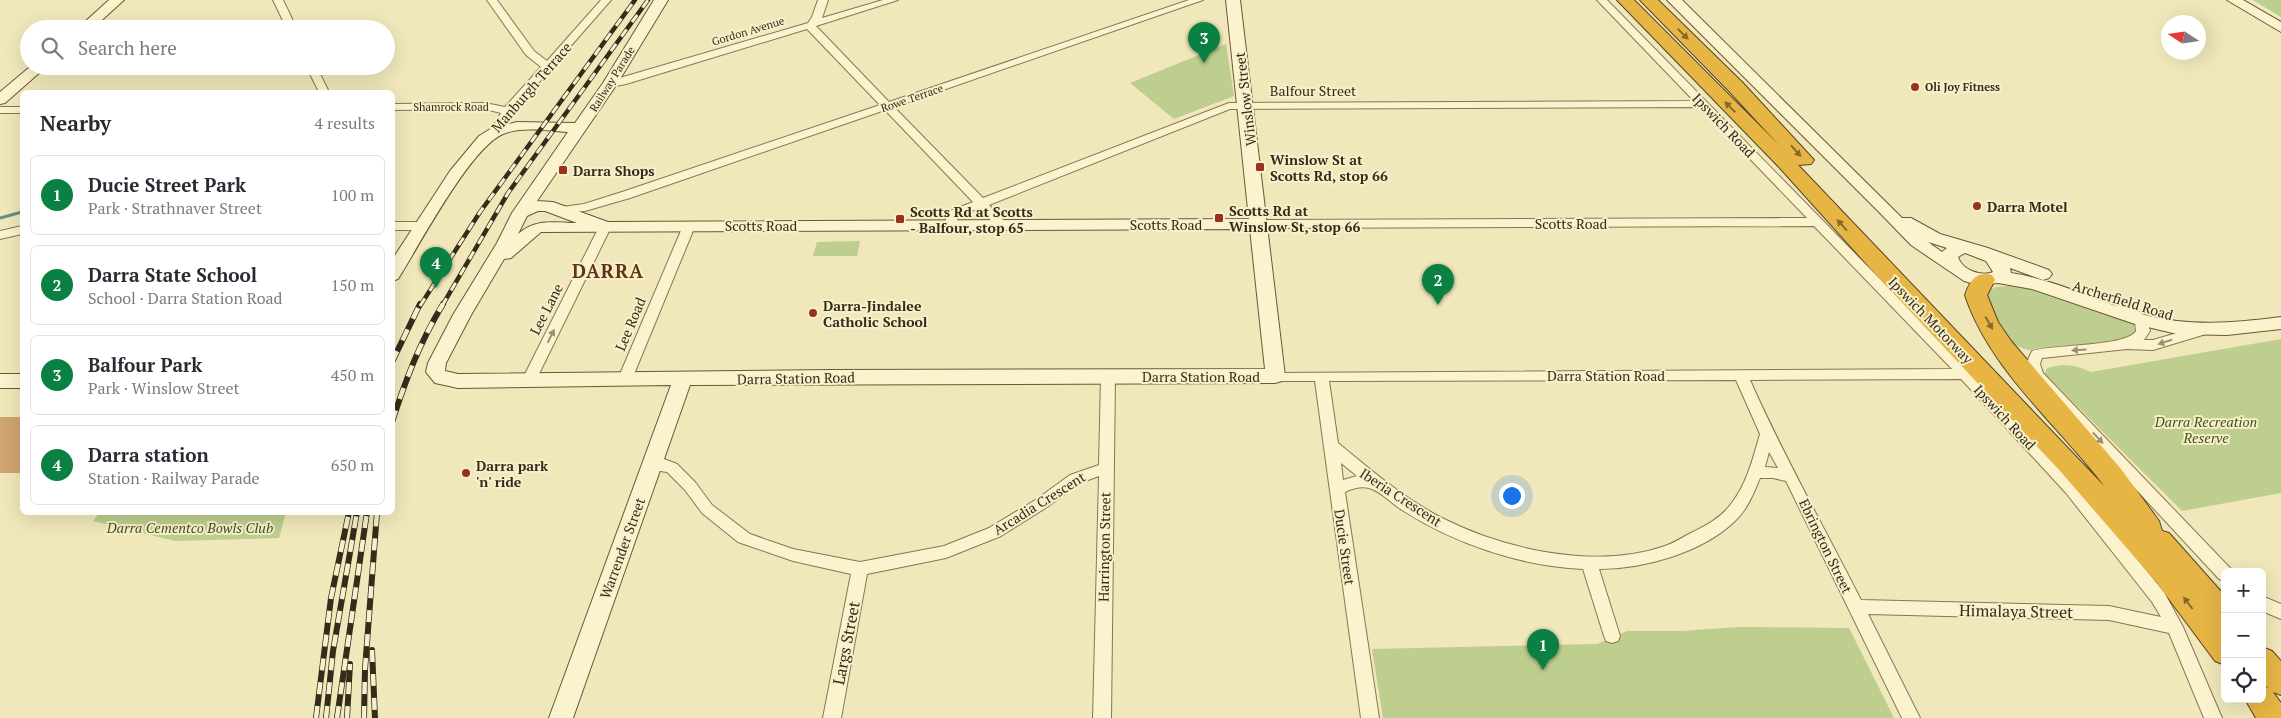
<!DOCTYPE html>
<meta charset="utf-8">
<style>
body{margin:0;font-family:"PT Serif",serif;background:#f2f2f3;color:#2b2b33}
.controls{position:absolute;right:15px;bottom:15px;display:grid;overflow:hidden;border-radius:8px;box-shadow:0 5px 20px #0002}
.controls button{width:45px;height:45px;display:grid;place-items:center;padding:0;border:0;border-bottom:1px solid #e1e1e2;background:#fff;color:#2b2b33;font:25px sans-serif}
.compass{position:absolute;left:2161px;top:15px;width:45px;height:45px;border-radius:50%;background:#fff;box-shadow:0 5px 20px #0002;rotate:282deg}
.you{position:absolute;left:1511px;top:495px;width:18px;height:18px;margin:-12px;border:4px solid #fff;border-radius:50%;background:#1a73e8;box-shadow:0 0 0 8px #1a73e833}
.badge{display:grid;place-items:center;width:32px;height:32px;border-radius:50%;background:#0b8043;color:#fff;font-size:16px;font-weight:700}
.pin{position:absolute;translate:-50% -41px;filter:drop-shadow(0 1px 2px #0008)}
.pin::after{content:'';position:absolute;top:26px;width:18px;height:15px;background:inherit;clip-path:polygon(0 0,100% 0,50% 100%)}
.list{margin:0;padding:0;list-style:none}
h2{display:flex;justify-content:space-between;align-items:center;height:65px;margin:0;padding:0 20px;font-size:21px}
h2 small{font-size:16px;font-weight:400;color:#7c7c81}
.list li{display:grid;grid-template-columns:32px 1fr auto;gap:15px;align-items:center;box-sizing:border-box;height:80px;margin:0 10px 10px;padding:0 10px;border:1px solid #e1e1e2;border-radius:8px}
.list b{display:block;font-size:19px;white-space:nowrap}
.list p{margin:0;font-size:16px;white-space:nowrap;color:#7c7c81}
.list em{font-size:16px;font-style:normal;color:#7c7c81}
.icon{flex:none;width:28px;height:28px;fill:none;stroke:currentColor;stroke-width:2;stroke-linecap:round;stroke-linejoin:round}
.map{position:relative;flex:none;width:2281px;height:718px;overflow:hidden}
.search{position:absolute;background:#fff;box-shadow:0 5px 20px #0002;left:20px;top:20px;width:375px;height:55px;display:flex;align-items:center;gap:12px;box-sizing:border-box;padding:0 18px;border-radius:28px;color:#7c7c81;font-size:19px}
.panel{position:absolute;background:#fff;box-shadow:0 5px 20px #0002;left:20px;top:90px;width:375px;height:425px;border-radius:8px}
.map>svg:first-child{display:block}
.green{fill:#bdce8e}
.lines{fill:none;stroke-linecap:round;stroke-linejoin:round}
.stream{stroke:#678d89;stroke-width:3}
.building{fill:#d0a46e}
.street-casing{stroke:#877654;stroke-width:2}
.secondary-casing{stroke:#695737;stroke-width:2}
.highway-casing{stroke:#544329;stroke-width:2}
.street{fill:#fbf3cd;fill-rule:evenodd}
.secondary{fill:#fbf3cd;fill-rule:evenodd}
.highway{fill:#e6b544;fill-rule:evenodd}
.rail-far1-casing{stroke:#352b1a;stroke-width:4.5}
.rail-casing{stroke:#352b1a;stroke-width:6}
.rail-far1{stroke:#f7f0ca;stroke-width:3;stroke-dasharray:9;stroke-linecap:butt}
.rail{stroke:#f7f0ca;stroke-width:4.5;stroke-dasharray:12;stroke-linecap:butt}
.oneway{fill:#85692d}
.oneway2{fill:#988f74}
.poi-dot{fill:#993121;stroke:#f7f0ca;stroke-width:2}
.labels{text-anchor:middle;dominant-baseline:central;stroke-width:4;stroke-linejoin:round;paint-order:stroke}
.far-street-label{font-size:11px;fill:#352b1a;stroke:#f7f0ca}
.far-poi-label{font-size:11px;font-weight:bold;fill:#352b1a;stroke:#f7f0ca;text-anchor:start}
.street-label{font-size:14px;fill:#352b1a;stroke:#f7f0ca}
.poi-label{font-size:14px;font-weight:bold;fill:#352b1a;stroke:#f7f0ca;text-anchor:start}
.park-label{font-size:14px;font-style:italic;fill:#3f531f;stroke:#f7f0ca}
.near-street-label{font-size:16px;fill:#352b1a;stroke:#f7f0ca}
.district-label{font-size:19px;font-weight:bold;letter-spacing:1px;fill:#643217;stroke:#f7f0ca}
</style>
<div class="map">
<svg width="2281" height="718" viewBox="0 0 2281 718">
<rect width="100%" height="100%" fill="#f0e7ba"/>
<g class="green">
<polygon points="2253,0 2281,0 2281,17"/>
<polygon points="1226,44 1234,96 1174,119 1130,83"/>
<polygon points="860,241 857,256 813,256 817,242"/>
<polygon points="2020,285 2133,322 2135,331 2131,339 2080,346 2039,348 2028,350 2012,344 1990,308 1987,293 1995,287"/>
<path d="M 2281,339 L 2281,493 L 2182,511 L 2045,374 L 2046,369 C 2062,362 2075,365 2091,372 Z"/>
<polygon points="100,512 286,512 286,513 279,538 175,541 93,521"/>
<polygon points="1740,627 1849,628 1894,718 1383,718 1372,649 1597,644 1627,631 1681,631"/>
</g>
<g class="lines">
<polyline class="stream" points="0,218 22,212"/>
</g>
<rect class="building" x="0" y="417" width="22" height="56"/>
<g class="lines">
<g class="street-casing">
<g id="street">
<polygon points="273,0 283,0 297,29 287,29"/>
<polygon points="487,0 497,0 534,51 547,61 601,0 611,0 513,112 500,134 492,134 490,132 501,113 485,109 392,110 392,104 485,103 505,107 541,67 526,55"/>
<path d="M 818,0 L 828,0 L 822,18 L 883,0 L 898,0 L 816,26 L 889,102 L 1189,0 L 1203,0 L 894,107 L 983,198 L 1229,103 L 1694,101 L 1597,0 L 1607,0 L 1970,371 L 2076,485 L 2164,592 L 2183,627 L 2222,718 L 2204,718 L 2169,633 L 2109,620 L 1868,614 L 1920,718 L 1902,718 L 1786,481 L 1773,478 L 1760,478 C 1754,493 1747,510 1735,521 C 1702,553 1643,569 1599,569 L 1620,636 L 1618,641 L 1612,643 L 1606,641 L 1604,636 L 1583,569 C 1520,566 1455,544 1402,510 C 1380,495 1372,479 1345,492 L 1379,718 L 1361,718 L 1315,381 L 1275,381 L 1270,379 L 1268,376 L 1270,373 L 1952,369 L 1814,226 L 1259,228 L 1253,224 L 1259,220 L 1807,218 L 1700,107 L 1230,109 L 989,205 L 1008,225 L 1002,229 L 998,228 L 979,208 L 959,216 L 954,227 L 946,227 L 944,224 L 950,211 L 973,202 L 885,110 L 630,198 L 585,211 L 555,214 L 553,211 L 555,208 L 584,204 L 622,192 L 880,105 L 807,29 L 626,84 L 610,87 L 605,84 L 606,82 L 808,23 L 812,17 ZM 1961,379 L 2066,493 L 2152,602 L 2161,617 L 2109,606 L 1861,600 C 1824,527 1783,455 1750,380 ZM 1736,380 L 1760,434 C 1753,458 1747,484 1731,504 C 1721,518 1705,526 1689,534 C 1681,538 1674,543 1665,546 C 1597,570 1505,550 1442,518 C 1403,498 1371,470 1338,443 L 1329,381 ZM 1769,452 L 1778,468 L 1765,467 ZM 1341,463 L 1357,476 L 1343,480 Z"/>
<polygon points="306,66 316,66 329,92 319,92"/>
<rect x="0" y="107" width="22" height="6"/>
<polygon points="392,222 423,222 429,226 423,230 392,230"/>
<polygon points="689,222 695,226 632,379 630,382 620,382 618,379 683,226"/>
<polygon points="605,223 611,227 536,380 534,383 524,383 522,380 599,227"/>
<polygon points="22,226 22,234 0,239 0,231"/>
<path d="M 2117,297 L 2122,298 L 2146,317 L 2150,331 L 2144,340 L 2153,340 L 2201,326 L 2208,331 L 2206,334 L 2153,350 L 2127,349 L 2042,358 L 2040,364 L 2043,373 L 2231,569 L 2232,572 L 2225,572 L 2225,581 L 2219,579 L 2030,375 L 2026,364 L 2032,351 C 2054,344 2126,347 2136,331 L 2135,322 L 2110,301 Z"/>
<polygon points="1108,371 1113,373 1115,376 1111,718 1093,718 1099,476 1080,483 1047,507 1001,536 946,558 867,574 841,718 823,718 851,574 793,561 738,542 702,513 685,490 667,472 646,469 644,465 646,461 664,459 677,464 695,482 712,505 750,534 793,549 860,562 944,546 989,528 1037,499 1070,475 1099,465 1101,376 1103,373"/>
<polygon points="2262,596 2281,604 2281,619 2262,611"/>
</g>
</g>
<g class="secondary-casing">
<g id="secondary">
<polygon points="109,0 124,0 92,29 77,29"/>
<path d="M 654,0 L 668,0 L 617,84 L 537,201 L 553,202 L 608,222 L 1249,219 L 1226,0 L 1240,0 L 1285,376 L 1282,381 L 1275,383 L 690,385 L 573,718 L 549,718 L 671,385 L 458,388 L 435,383 L 426,372 L 428,363 L 453,315 L 497,243 L 512,213 L 568,132 C 549,131 522,126 503,134 C 470,148 419,246 398,279 L 392,281 L 392,260 L 450,171 L 479,136 L 492,128 L 517,122 L 575,123 L 603,83 ZM 538,211 L 545,211 L 577,223 C 554,223 536,218 518,234 L 527,216 ZM 1250,229 L 1265,369 L 833,370 L 458,374 L 445,371 L 446,363 L 471,315 L 504,259 L 511,258 L 541,232 Z"/>
<path d="M 1667,0 L 1682,0 L 1902,218 L 1911,218 L 1940,234 L 1988,248 L 2049,270 L 2052,274 L 2049,278 L 2043,280 L 2010,268 L 2011,273 C 2058,280 2100,303 2145,315 C 2190,327 2235,323 2281,317 L 2281,329 L 2227,335 L 2177,334 L 2135,324 L 2032,289 L 1998,283 L 1979,285 L 1964,281 L 1911,245 L 1881,214 ZM 1928,242 L 1947,248 L 1942,252 ZM 1965,253 L 1986,261 L 1993,272 C 1981,277 1962,270 1958,257 Z"/>
<polygon points="2227,0 2243,0 2281,22 2281,32"/>
<polygon points="31,66 47,66 5,103 0,104 0,92"/>
<rect x="0" y="374" width="22" height="14"/>
</g>
</g>
<g class="highway-casing">
<g id="highway">
<path d="M 1617,0 L 1634,0 L 1779,145 L 1729,91 L 1640,0 L 1658,0 L 1743,83 L 1814,160 L 1811,164 L 1798,165 L 2105,487 C 2059,426 1989,369 1965,295 C 1970,281 1976,271 1992,275 L 1995,280 L 1987,295 L 1998,322 L 2011,341 L 2121,469 L 2159,521 L 2162,531 L 2169,533 L 2225,596 L 2225,665 L 2215,661 L 2157,583 L 2061,472 L 1879,278 L 1779,167 Z"/>
<polygon points="2262,647 2272,651 2281,661 2281,695 2273,692 2281,703 2281,718 2256,718 2245,699 2262,699 2262,686 2268,688 2262,682"/>
</g>
</g>
<use href="#street" class="street"/>
<use href="#secondary" class="secondary"/>
<use href="#highway" class="highway"/>
<g class="rail-far1-casing">
<g id="rail-far1">
<polyline points="420,306 480,212 635,0"/>
<polyline points="442,306 508,193 648,0"/>
</g>
</g>
<g class="rail-casing">
<g id="rail">
<polyline points="392,362 420,304"/>
<path d="M 392,422 C 406,379 419,344 443,304"/>
<polyline points="372,650 375,718"/>
<polyline points="316,718 331,598 349,512"/>
<polyline points="326,718 333,651 357,512"/>
<polyline points="337,718 367,512"/>
<polyline points="347,718 350,664"/>
<polyline points="364,718 365,669 377,512"/>
</g>
</g>
<use href="#rail-far1" class="rail-far1"/>
<use href="#rail" class="rail"/>
</g>
<defs><path id="oneway-solid" d="M-6-.8H1V-3.2L6.5 0L1 3.2V.8H-6Z" transform="scale(1.25)"/></defs>
<g class="oneway">
<use href="#oneway-solid" transform="translate(1683 34) rotate(45)"/>
<use href="#oneway-solid" transform="translate(1730 107) rotate(-135)"/>
<use href="#oneway-solid" transform="translate(1796 151) rotate(48)"/>
<use href="#oneway-solid" transform="translate(1842 225) rotate(-132)"/>
<use href="#oneway-solid" transform="translate(1989 323) rotate(61)"/>
<use href="#oneway-solid" transform="translate(2188 603) rotate(-127)"/>
</g>
<g class="oneway2">
<use href="#oneway-solid" transform="translate(551 336) rotate(-63)"/>
<use href="#oneway-solid" transform="translate(2165 342) rotate(162)"/>
<use href="#oneway-solid" transform="translate(2079 350) rotate(176)"/>
<use href="#oneway-solid" transform="translate(2098 438) rotate(47)"/>
</g>
<g class="poi-dot">
<circle cx="1915" cy="87" r="5"/>
<rect x="1255" y="162" width="10" height="10" rx="2.5"/>
<rect x="558" y="165" width="10" height="10" rx="2.5"/>
<circle cx="1977" cy="206" r="5"/>
<rect x="1214" y="213" width="10" height="10" rx="2.5"/>
<rect x="895" y="214" width="10" height="10" rx="2.5"/>
<circle cx="813" cy="313" r="5"/>
<circle cx="466" cy="473" r="5"/>
</g>
<g class="labels">
<g class="far-street-label">
<text transform="translate(748 31) rotate(-17)">Gordon Avenue</text>
<text transform="translate(612 79) rotate(-58)">Railway Parade</text>
<text transform="translate(912 98) rotate(-19)">Rowe Terrace</text>
<text x="451" y="107">Shamrock Road</text>
</g>
<g class="far-poi-label">
<text x="1925" y="87">Oli Joy Fitness</text>
</g>
<g class="street-label">
<text transform="translate(531 87) rotate(-49)">Manburgh Terrace</text>
<text x="1313" y="90">Balfour Street</text>
<text transform="translate(1245 99) rotate(-97)">Winslow Street</text>
<text transform="translate(1724 125) rotate(46)">Ipswich Road</text>
<text x="1571" y="223">Scotts Road</text>
<text x="1166" y="224">Scotts Road</text>
<text x="761" y="225">Scotts Road</text>
<text transform="translate(2123 300) rotate(17)">Archerfield Road</text>
<text transform="translate(546 309) rotate(-63)">Lee Lane</text>
<text transform="translate(1931 320) rotate(46)">Ipswich Motorway</text>
<text transform="translate(630 324) rotate(-67)">Lee Road</text>
<text x="1606" y="375">Darra Station Road</text>
<text x="1201" y="376">Darra Station Road</text>
<text transform="translate(796 378) rotate(-1)">Darra Station Road</text>
<text transform="translate(2005 417) rotate(47)">Ipswich Road</text>
<text transform="translate(1401 497) rotate(33)">Iberia Crescent</text>
<text transform="translate(1039 503) rotate(-32)">Arcadia Crescent</text>
<text transform="translate(1826 546) rotate(64)">Ebrington Street</text>
<text transform="translate(1104 547) rotate(-89)">Harrington Street</text>
<text transform="translate(1345 547) rotate(82)">Ducie Street</text>
<text transform="translate(622 548) rotate(-70)">Warrender Street</text>
</g>
<g class="poi-label">
<text x="1270" y="159">Winslow St at<tspan x="1270" dy="16">Scotts Rd, stop 66</tspan></text>
<text x="573" y="170">Darra Shops</text>
<text x="1987" y="206">Darra Motel</text>
<text x="1229" y="210">Scotts Rd at<tspan x="1229" dy="16">Winslow St, stop 66</tspan></text>
<text x="910" y="211">Scotts Rd at Scotts<tspan x="910" dy="16">- Balfour, stop 65</tspan></text>
<text x="823" y="305">Darra-Jindalee<tspan x="823" dy="16">Catholic School</tspan></text>
<text x="476" y="465">Darra park<tspan x="476" dy="16">'n' ride</tspan></text>
</g>
<g class="park-label">
<text x="2206" y="421">Darra Recreation<tspan x="2206" dy="16">Reserve</tspan></text>
<text x="190" y="527">Darra Cementco Bowls Club</text>
</g>
<g class="near-street-label">
<text transform="translate(2016 611) rotate(1)">Himalaya Street</text>
<text transform="translate(846 643) rotate(-79)">Largs Street</text>
</g>
<g class="district-label">
<text x="608" y="270">DARRA</text>
</g>
</g>
</svg>
<div class="controls">
<button>+</button>
<button>−</button>
<button><svg class="icon" aria-label="locate" viewBox="0 0 24 24"><circle cx="12" cy="12" r="6"/><path d="M12 2v4M12 18v4M2 12h4M18 12h4"/></svg></button>
</div>
<svg class="compass" viewBox="-18 -18 36 36"><path d="M0-13l5 13h-10z" fill="#e53935"/><path d="M0 13l5-13h-10z" fill="#7c7c81"/></svg>
<div class="you"></div>
<div class="pin badge" style="left:1543px;top:670px">1</div>
<div class="pin badge" style="left:1438px;top:305px">2</div>
<div class="pin badge" style="left:1204px;top:63px">3</div>
<div class="pin badge" style="left:436px;top:288px">4</div>
<div class="search"><svg class="icon" aria-label="search" viewBox="0 0 24 24"><circle cx="10" cy="10" r="6"/><path d="M15 15l6 6"/></svg>Search here</div>
<section class="panel">
<h2>Nearby<small>4 results</small></h2>
<ul class="list">
<li><span class="badge">1</span><div><b>Ducie Street Park</b><p>Park · Strathnaver Street</p></div><em>100 m</em></li>
<li><span class="badge">2</span><div><b>Darra State School</b><p>School · Darra Station Road</p></div><em>150 m</em></li>
<li><span class="badge">3</span><div><b>Balfour Park</b><p>Park · Winslow Street</p></div><em>450 m</em></li>
<li><span class="badge">4</span><div><b>Darra station</b><p>Station · Railway Parade</p></div><em>650 m</em></li>
</ul>
</section>
</div>
